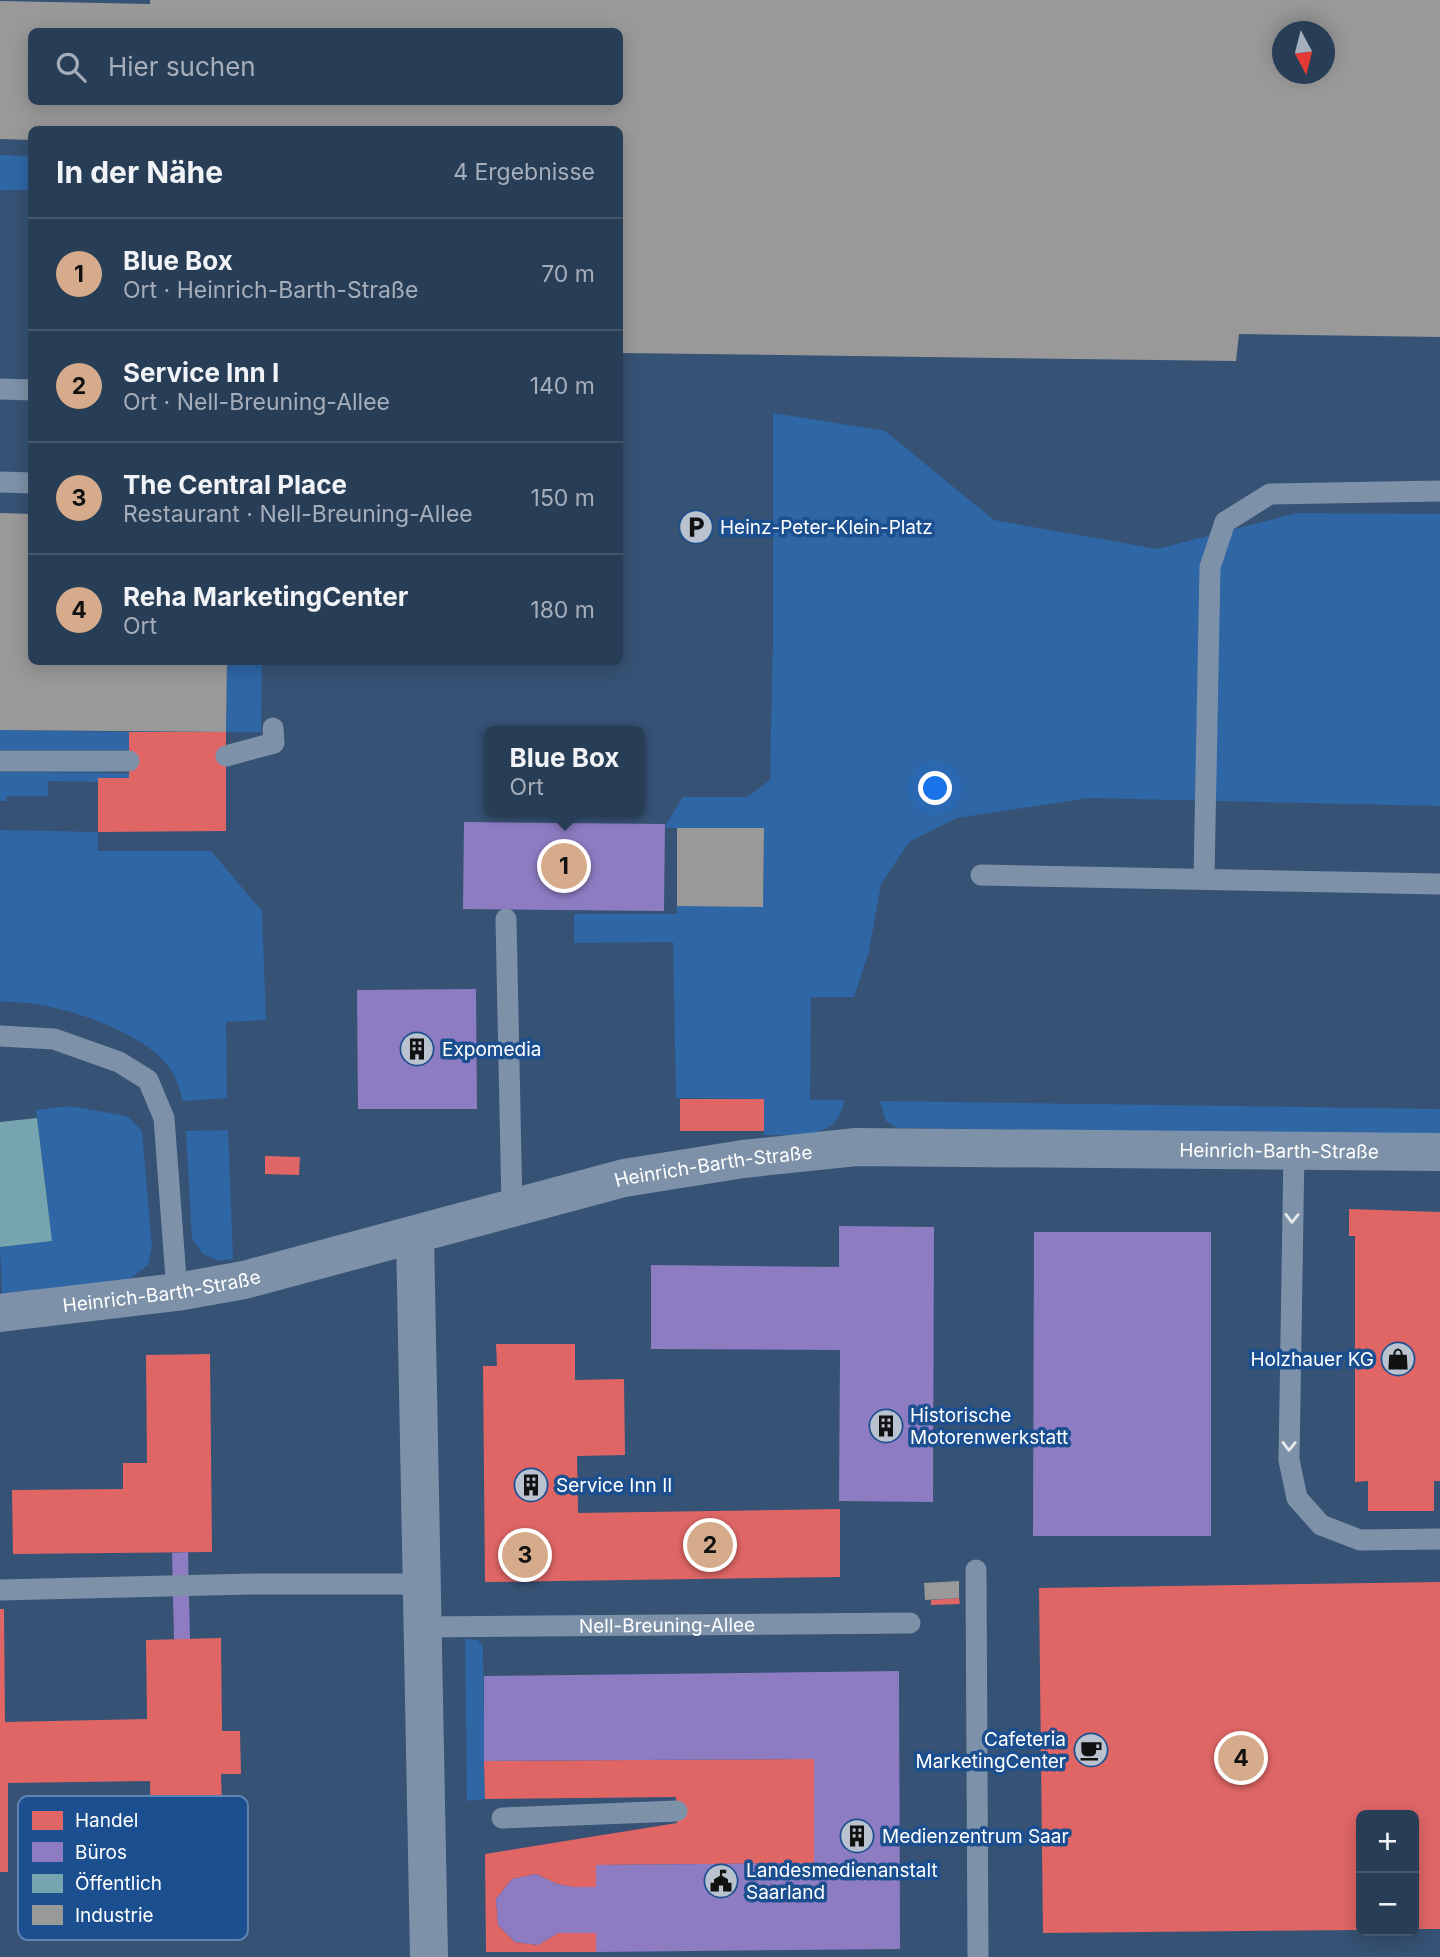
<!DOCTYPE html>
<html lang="de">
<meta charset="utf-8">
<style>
body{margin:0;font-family:Inter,sans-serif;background:#30455d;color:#f1f3f6}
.controls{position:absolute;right:21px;bottom:21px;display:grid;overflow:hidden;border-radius:10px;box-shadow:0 4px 18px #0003}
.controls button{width:63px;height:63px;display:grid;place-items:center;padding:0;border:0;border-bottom:2px solid #44576d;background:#283e57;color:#f1f3f6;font:35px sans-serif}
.compass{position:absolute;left:1272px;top:21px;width:63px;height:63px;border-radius:50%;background:#283e57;box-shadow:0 4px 18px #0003;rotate:173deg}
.you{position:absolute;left:936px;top:789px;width:24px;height:24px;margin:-18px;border:5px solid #fff;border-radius:50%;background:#1a73e8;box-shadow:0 0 0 10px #1a73e833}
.badge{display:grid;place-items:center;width:46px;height:46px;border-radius:50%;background:#d6ab8b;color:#111;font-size:23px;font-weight:700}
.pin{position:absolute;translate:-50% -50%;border:4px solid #fff;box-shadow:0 2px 7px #0006}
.popup{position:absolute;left:484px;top:726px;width:161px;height:91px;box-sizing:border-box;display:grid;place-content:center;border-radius:10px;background:#283e57;filter:drop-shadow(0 2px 5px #0005);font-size:23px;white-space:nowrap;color:#a5aeba}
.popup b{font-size:26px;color:#f1f3f6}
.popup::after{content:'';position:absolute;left:50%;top:100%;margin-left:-14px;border:14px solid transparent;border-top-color:#283e57}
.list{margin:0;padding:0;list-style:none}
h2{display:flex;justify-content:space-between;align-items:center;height:91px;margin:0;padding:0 28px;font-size:30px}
h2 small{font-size:23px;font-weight:400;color:#a5aeba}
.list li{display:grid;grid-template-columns:46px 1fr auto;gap:21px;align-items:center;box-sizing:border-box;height:112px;padding:0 28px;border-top:2px solid #44576d}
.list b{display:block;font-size:26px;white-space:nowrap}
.list p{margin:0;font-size:23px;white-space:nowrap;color:#a5aeba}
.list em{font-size:23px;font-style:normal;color:#a5aeba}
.icon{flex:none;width:38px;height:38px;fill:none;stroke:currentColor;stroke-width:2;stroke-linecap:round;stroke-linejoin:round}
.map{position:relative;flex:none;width:1440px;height:1957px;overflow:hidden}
.search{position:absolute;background:#283e57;box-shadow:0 4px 18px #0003;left:28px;top:28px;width:595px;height:77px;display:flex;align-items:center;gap:18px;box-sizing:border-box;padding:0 24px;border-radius:10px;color:#a5aeba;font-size:26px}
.panel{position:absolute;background:#283e57;box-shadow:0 4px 18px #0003;left:28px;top:126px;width:595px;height:539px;border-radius:10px}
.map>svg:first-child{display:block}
.green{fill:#2f66a5}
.shops{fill:#e06666}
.offices{fill:#8e7cc3}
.public{fill:#76a5af}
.industry{fill:#999;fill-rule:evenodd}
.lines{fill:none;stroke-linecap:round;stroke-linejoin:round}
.lane{stroke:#7d92a8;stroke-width:21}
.street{stroke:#7d92a8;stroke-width:38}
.oneway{stroke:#e5e9ee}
.labels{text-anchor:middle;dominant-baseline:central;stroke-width:7;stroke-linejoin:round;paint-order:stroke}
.poi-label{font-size:19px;fill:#fff;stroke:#1b4f8f;text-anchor:start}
.street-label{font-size:19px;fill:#fff;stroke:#1b4f8f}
.key{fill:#1b4f8f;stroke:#5f84b1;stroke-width:2}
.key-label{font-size:19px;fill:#fff}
</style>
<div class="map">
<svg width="1440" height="1957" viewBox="0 0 1440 1957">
<rect width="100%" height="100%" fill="#365274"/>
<g class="green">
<polygon points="0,155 31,156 31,190 0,190"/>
<path d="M 773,413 L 885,431 L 994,520 L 1157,549 L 1297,513 L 1440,514 L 1440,806 L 1089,798 L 957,818 L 909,842 L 881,884 L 869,951 L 854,997 L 811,997 L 810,1100 L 844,1100 C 838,1142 797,1134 764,1135 L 763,1099 L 676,1098 L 673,942 L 574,943 L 574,914 L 677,914 L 677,906 L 763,906 L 764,829 L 664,828 L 683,797 L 747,797 L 770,780 L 773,640 Z"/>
<polygon points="227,662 262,662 261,732 226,732"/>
<polygon points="0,730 129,732 129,750 0,750"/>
<polygon points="0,772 129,773 129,778 98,782 48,781 48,796 7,796 6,801 0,801"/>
<path d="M 0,830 L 98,832 L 98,851 L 211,851 L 262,911 L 266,1020 L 226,1022 L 227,1098 L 183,1101 C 180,1091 177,1079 171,1070 C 145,1029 47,999 0,1002 Z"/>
<polygon points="880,1101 1440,1109 1440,1135 897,1128 886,1121"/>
<polygon points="69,1106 127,1116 142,1131 152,1247 148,1265 130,1279 2,1294 0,1247 52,1241 36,1110"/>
<polygon points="228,1130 233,1259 219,1261 203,1254 192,1239 186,1131"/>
<polygon points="465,1639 478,1640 483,1647 485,1799 467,1801"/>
</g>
<g class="shops">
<polygon points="129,732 226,732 226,831 98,832 98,778 129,778"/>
<rect x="680" y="1099" width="84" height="32"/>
<polygon points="265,1156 300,1157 299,1175 265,1174"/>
<polygon points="1349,1209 1440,1212 1440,1481 1434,1481 1434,1511 1368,1511 1368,1481 1355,1482 1355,1236 1349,1236"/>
<polygon points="496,1344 575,1344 575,1380 624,1379 625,1455 577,1456 578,1513 840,1509 840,1577 485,1582 483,1366 497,1366"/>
<polygon points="210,1354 212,1552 13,1554 12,1490 123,1489 123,1463 147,1463 146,1355"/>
<polygon points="1440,1582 1440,1929 1414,1929 1414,1815 1361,1815 1361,1930 1043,1933 1039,1588"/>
<polygon points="959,1598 960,1604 931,1605 931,1600"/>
<polygon points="0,1609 4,1609 5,1722 147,1719 146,1640 221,1638 222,1731 240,1731 241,1774 221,1774 224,1858 152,1860 150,1781 8,1783 8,1872 0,1872"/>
<polygon points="814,1759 814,1863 596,1865 596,1887 573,1887 557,1884 536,1874 512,1879 496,1899 498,1925 515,1942 538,1945 558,1933 596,1933 596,1952 486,1952 485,1854 677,1823 676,1797 485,1799 484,1761"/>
</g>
<g class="offices">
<polygon points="464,822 665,824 664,911 463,909"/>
<polygon points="476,989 477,1109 358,1109 357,990"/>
<polygon points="839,1226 934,1227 933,1502 839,1501 840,1350 651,1349 651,1265 839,1267"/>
<polygon points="1034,1232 1211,1232 1211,1536 1033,1536"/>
<polygon points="188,1552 190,1639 174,1639 172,1553"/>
<polygon points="899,1671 900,1949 596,1952 596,1933 558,1933 538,1945 515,1942 498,1925 496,1899 512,1879 536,1874 557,1884 573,1887 596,1887 596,1865 814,1863 814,1759 484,1761 484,1676"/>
</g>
<polygon class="public" points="37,1118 52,1241 0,1247 0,1122"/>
<g class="industry">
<path d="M 150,0 L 1440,0 L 1440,337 L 1239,334 L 1236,361 L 620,353 L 620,130 L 32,130 L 32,140 L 0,139 L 0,1 L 150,4 ZM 32,32 L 620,32 L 620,102 L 32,102 ZM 1282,32 L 1324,32 L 1324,74 L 1282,74 Z"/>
<polygon points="0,513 32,514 32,662 227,662 226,732 0,730"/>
<polygon points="677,828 764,828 763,907 677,906"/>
<polygon points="959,1581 959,1598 925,1600 924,1583"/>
</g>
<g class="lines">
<g class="lane">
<polyline points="0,389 32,390"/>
<polyline points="0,482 32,483"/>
<polyline points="226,756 274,743 273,728"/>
<polyline points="0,761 129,761"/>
<polyline points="981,875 1440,884"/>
<polyline points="1204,878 1210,567 1225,522 1270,494 1440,491"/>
<polyline points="506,919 512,1207"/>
<polyline points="0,1036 54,1039 119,1062 148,1080 164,1118 177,1292"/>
<polyline points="1294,1150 1289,1460 1297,1498 1321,1525 1360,1540 1440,1539"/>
<polyline points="976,1570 978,1957"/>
<polyline points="0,1590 251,1584 420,1584"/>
<path id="s1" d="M 424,1627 L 910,1623"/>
<polyline points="502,1818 677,1811"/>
</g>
<g class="street">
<polyline points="415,1235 429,1957"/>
<path id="s2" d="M 0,1313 L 177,1292 L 244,1280 L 624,1178 L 743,1159 L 856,1147 L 1440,1152"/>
</g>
</g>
<defs><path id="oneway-chevron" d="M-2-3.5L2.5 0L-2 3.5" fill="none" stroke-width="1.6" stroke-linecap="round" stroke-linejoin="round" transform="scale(1.75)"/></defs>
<g class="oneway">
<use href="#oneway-chevron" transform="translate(1292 1218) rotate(91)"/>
<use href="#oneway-chevron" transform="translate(1289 1446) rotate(91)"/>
</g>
<defs>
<g id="parking-disc" transform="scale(1.75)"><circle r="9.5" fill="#b9c2ce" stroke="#1b4f8f"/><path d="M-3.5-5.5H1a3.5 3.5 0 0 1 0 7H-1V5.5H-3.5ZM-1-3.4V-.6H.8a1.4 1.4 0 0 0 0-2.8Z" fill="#111"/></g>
<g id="building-disc" transform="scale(1.75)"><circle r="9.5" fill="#b9c2ce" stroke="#1b4f8f"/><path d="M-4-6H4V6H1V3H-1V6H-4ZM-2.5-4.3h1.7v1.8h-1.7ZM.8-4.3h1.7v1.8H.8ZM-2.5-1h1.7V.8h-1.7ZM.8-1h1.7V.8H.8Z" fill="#111"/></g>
<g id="shop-disc" transform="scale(1.75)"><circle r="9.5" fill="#b9c2ce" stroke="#1b4f8f"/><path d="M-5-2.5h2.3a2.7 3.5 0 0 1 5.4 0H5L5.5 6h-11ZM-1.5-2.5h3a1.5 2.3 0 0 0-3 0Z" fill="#111"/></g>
<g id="cafe-disc" transform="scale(1.75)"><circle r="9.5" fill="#b9c2ce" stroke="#1b4f8f"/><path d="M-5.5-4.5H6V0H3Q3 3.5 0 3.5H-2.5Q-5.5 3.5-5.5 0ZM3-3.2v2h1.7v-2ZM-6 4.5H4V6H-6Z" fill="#111"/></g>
<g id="civic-disc" transform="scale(1.75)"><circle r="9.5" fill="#b9c2ce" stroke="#1b4f8f"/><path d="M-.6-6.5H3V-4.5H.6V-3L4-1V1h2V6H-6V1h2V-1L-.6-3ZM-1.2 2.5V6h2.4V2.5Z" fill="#111"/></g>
</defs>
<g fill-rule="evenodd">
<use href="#parking-disc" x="696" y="527"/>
<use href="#building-disc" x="417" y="1049"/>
<use href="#shop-disc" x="1398" y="1359"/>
<use href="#building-disc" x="886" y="1426"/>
<use href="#building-disc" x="531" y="1485"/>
<use href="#cafe-disc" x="1091" y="1750"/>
<use href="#building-disc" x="857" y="1836"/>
<use href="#civic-disc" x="721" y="1881"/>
</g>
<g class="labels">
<g class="poi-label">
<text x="720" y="527">Heinz-Peter-Klein-Platz</text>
<text x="442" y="1049">Expomedia</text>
<text x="1374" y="1359" text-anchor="end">Holzhauer KG</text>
<text x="910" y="1415">Historische<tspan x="910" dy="22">Motorenwerkstatt</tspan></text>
<text x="556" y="1485">Service Inn II</text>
<text x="1066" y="1739" text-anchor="end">Cafeteria<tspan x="1066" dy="22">MarketingCenter</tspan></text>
<text x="882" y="1836">Medienzentrum Saar</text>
<text x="746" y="1870">Landesmedienanstalt<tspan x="746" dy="22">Saarland</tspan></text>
</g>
<g class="street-label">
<text stroke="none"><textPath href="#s2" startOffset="1297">Heinrich-Barth-Straße</textPath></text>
<text stroke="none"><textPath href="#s2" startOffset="730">Heinrich-Barth-Straße</textPath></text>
<text stroke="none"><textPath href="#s2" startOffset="163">Heinrich-Barth-Straße</textPath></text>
<text stroke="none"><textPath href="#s1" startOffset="243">Nell-Breuning-Allee</textPath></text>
</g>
</g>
<rect x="18" y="1796" width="230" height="144" rx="10" class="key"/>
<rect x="32" y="1811" width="31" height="19" fill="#e06666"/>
<rect x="32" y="1842" width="31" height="20" fill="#8e7cc3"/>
<rect x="32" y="1874" width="31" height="19" fill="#76a5af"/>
<rect x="32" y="1905" width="31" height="20" fill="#999"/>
<g class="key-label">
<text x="75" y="1827">Handel</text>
<text x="75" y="1859">Büros</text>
<text x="75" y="1890">Öffentlich</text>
<text x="75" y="1922">Industrie</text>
</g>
</svg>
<div class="controls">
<button>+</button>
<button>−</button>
</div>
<svg class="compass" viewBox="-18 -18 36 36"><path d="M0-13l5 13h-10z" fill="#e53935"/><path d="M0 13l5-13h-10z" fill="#a5aeba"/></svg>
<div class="you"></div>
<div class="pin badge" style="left:564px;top:866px">1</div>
<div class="popup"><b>Blue Box</b>Ort</div>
<div class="pin badge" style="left:710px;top:1545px">2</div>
<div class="pin badge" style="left:525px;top:1555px">3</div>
<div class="pin badge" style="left:1241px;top:1758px">4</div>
<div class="search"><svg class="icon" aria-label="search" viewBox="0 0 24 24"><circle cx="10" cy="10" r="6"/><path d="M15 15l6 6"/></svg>Hier suchen</div>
<section class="panel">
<h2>In der Nähe<small>4 Ergebnisse</small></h2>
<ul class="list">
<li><span class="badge">1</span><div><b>Blue Box</b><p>Ort · Heinrich-Barth-Straße</p></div><em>70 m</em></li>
<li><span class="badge">2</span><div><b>Service Inn I</b><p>Ort · Nell-Breuning-Allee</p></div><em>140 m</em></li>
<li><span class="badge">3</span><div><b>The Central Place</b><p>Restaurant · Nell-Breuning-Allee</p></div><em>150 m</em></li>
<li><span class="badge">4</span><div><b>Reha MarketingCenter</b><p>Ort</p></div><em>180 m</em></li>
</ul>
</section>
</div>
